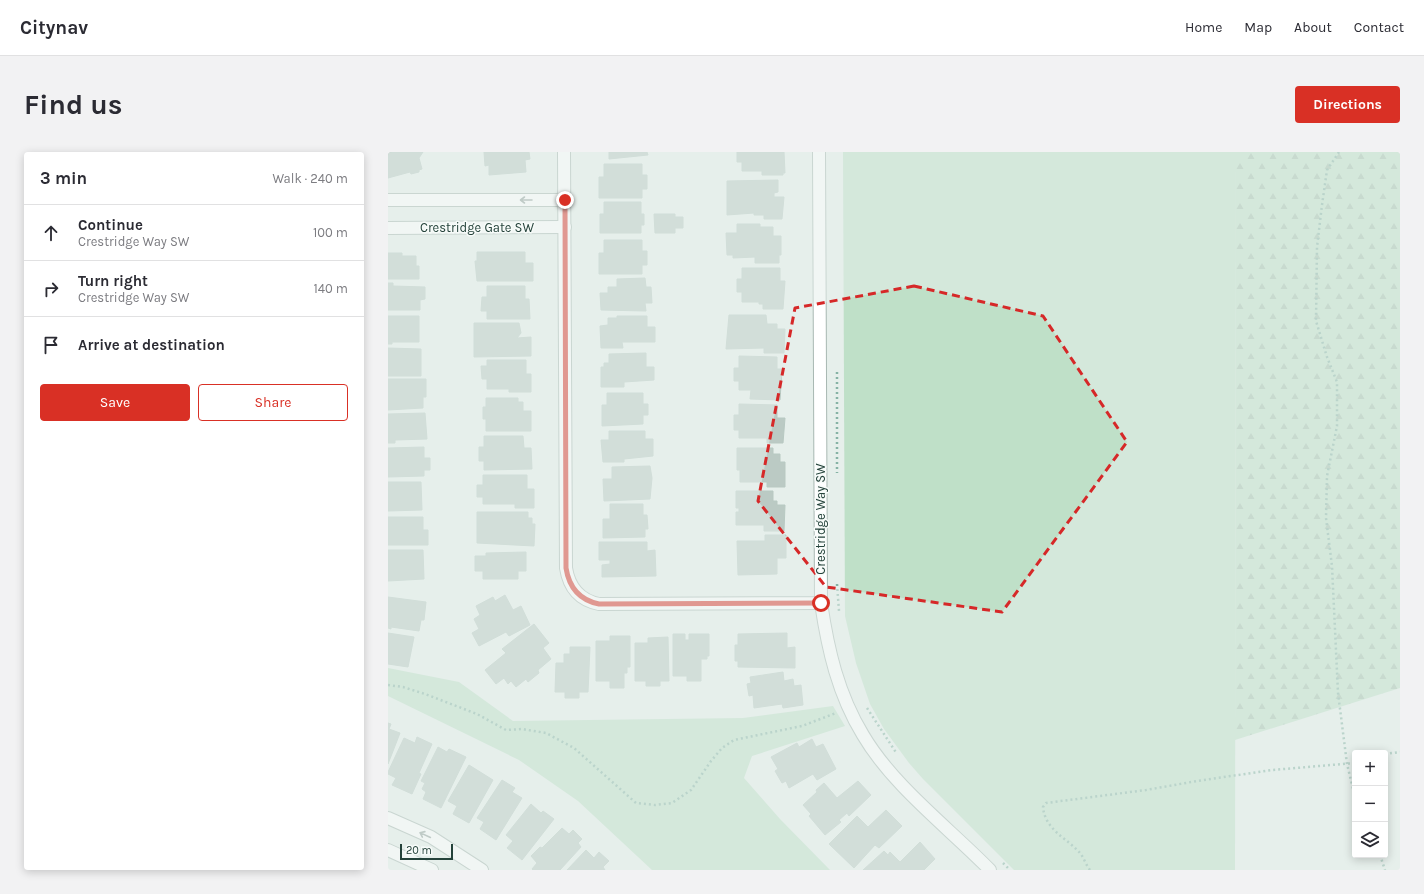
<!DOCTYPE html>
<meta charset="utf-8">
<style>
body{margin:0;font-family:Karla,sans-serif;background:#f2f2f3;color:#2b2b33}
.controls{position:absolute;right:12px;bottom:12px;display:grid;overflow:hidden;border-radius:4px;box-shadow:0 2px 10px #0003}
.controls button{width:36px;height:36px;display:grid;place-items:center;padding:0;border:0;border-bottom:1px solid #e1e1e2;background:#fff;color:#2b2b33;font:20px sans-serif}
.scale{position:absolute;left:12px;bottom:10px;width:53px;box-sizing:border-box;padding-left:4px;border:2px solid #24423a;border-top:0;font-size:11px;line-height:14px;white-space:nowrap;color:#24423a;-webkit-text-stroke:3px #f7fbf9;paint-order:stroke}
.stop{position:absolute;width:12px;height:12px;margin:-9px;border:3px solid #d93025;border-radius:50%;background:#fff}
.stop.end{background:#d93025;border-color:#fff;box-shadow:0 1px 4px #0008}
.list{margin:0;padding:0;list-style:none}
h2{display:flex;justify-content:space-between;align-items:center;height:52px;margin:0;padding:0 16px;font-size:17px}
h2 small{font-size:13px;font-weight:400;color:#7c7c81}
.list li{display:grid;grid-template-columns:26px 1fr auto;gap:12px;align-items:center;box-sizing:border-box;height:56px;padding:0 16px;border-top:1px solid #e1e1e2}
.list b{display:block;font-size:15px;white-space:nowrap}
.list p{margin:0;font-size:13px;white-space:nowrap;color:#7c7c81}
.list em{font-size:13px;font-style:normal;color:#7c7c81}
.actions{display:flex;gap:8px;padding:12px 16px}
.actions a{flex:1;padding:9px 0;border:1px solid #d93025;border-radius:4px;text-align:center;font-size:14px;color:#d93025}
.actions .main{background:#d93025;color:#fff}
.icon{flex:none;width:22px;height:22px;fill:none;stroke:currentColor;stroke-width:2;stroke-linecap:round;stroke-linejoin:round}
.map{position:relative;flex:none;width:1012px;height:718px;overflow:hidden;border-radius:4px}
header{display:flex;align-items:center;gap:24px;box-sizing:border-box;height:56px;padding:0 20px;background:#fff;border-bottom:1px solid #e1e1e2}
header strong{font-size:19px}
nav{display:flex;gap:22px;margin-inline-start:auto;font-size:14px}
.intro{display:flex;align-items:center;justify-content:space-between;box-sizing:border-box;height:96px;padding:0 24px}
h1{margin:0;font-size:28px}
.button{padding:10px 18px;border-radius:4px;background:#d93025;color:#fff;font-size:14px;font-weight:700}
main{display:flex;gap:24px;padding:0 24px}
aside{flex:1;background:#fff;border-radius:4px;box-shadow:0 2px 10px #0003}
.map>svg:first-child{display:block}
.forest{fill:url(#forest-firs)}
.park{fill:#bfe0c8}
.building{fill:#bbcac4;stroke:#b8c9c2}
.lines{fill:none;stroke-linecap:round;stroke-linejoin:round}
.street-casing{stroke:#a8b8b2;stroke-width:14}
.path{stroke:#86b3a5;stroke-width:2.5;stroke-dasharray:2 3;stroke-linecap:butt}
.street{stroke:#fff;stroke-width:12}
.oneway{stroke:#92a09c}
.route{stroke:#d93025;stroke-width:5}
.marked{fill:none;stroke:#d62828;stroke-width:3;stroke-dasharray:8 5;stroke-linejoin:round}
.labels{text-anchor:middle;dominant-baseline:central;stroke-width:3;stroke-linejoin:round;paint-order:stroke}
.street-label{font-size:13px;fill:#24423a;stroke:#f7fbf9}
</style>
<header>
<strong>Citynav</strong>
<nav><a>Home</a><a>Map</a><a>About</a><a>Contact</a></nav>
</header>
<div class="intro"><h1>Find us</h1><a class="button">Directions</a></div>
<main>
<aside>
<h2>3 min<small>Walk · 240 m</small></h2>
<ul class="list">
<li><svg class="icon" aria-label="ahead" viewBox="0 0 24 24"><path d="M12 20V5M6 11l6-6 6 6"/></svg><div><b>Continue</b><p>Crestridge Way SW</p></div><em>100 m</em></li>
<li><svg class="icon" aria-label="right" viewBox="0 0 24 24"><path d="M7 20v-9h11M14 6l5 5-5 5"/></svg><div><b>Turn right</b><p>Crestridge Way SW</p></div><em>140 m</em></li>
<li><svg class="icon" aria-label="arrive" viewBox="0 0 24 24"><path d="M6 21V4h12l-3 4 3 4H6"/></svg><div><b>Arrive at destination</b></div></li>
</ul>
<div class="actions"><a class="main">Save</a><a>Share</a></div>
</aside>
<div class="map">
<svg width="1012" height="718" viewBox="0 0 1012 718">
<defs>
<pattern id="forest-firs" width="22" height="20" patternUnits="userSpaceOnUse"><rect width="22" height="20" fill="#bfe0c8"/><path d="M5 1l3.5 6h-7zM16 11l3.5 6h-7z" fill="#a4c1ad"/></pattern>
</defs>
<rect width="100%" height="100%" fill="#e6efeb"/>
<polygon class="forest" points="848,0 1012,0 1012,536 847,588"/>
<g class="park">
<polygon points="455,0 848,0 847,718 626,718 535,627 521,611 496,577 482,552 468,511 457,464"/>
<polygon points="0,516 71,530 125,569 355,566 445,554 457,574 364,604 356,626 392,667 442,718 264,718 190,649 131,608 0,544"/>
</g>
<g class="building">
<polygon points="0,0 35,0 31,6 34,17 31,18 31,20 23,22 22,20 0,26"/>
<polygon points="96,0 141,0 142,7 137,8 138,20 101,23 101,13 97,14"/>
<polygon points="221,0 259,0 260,3 221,7"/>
<polygon points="349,0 396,0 397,21 395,21 395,23 374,23 374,19 354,19 354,10 349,10"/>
<polygon points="216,12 254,12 254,23 259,23 259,37 254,37 254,46 211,46 211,25 216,25"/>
<polygon points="390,28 390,40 386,41 386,45 396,45 394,67 376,67 376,63 366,63 366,61 339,63 339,29"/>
<polygon points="216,50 253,50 253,62 256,62 256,73 253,73 253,81 212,81 212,62 216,62"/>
<polygon points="266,62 287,62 287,65 295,65 295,76 287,76 287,81 267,81"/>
<polygon points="349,72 372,72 372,75 385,75 385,84 393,84 393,103 391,103 391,111 367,111 367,105 345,106 345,103 339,103 338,81 349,81"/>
<polygon points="216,88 254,88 254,99 259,99 259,113 254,113 254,122 211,122 211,101 216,101"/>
<polygon points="89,100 137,100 137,111 145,111 145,129 89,129 87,109 89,109"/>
<polygon points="0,101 14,101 14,104 28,104 28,114 31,114 31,127 0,127"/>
<polygon points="354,116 392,116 392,129 397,129 395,157 375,157 375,152 371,152 371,150 354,150 354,140 349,140 349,127 354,127"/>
<polygon points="257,126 258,135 263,135 264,151 257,151 258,159 213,158 212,141 220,141 220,135 229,135 229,127"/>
<polygon points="0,131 5,131 5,134 37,135 37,147 32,148 32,158 0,158"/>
<polygon points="99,134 137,134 137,147 141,147 142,167 99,167 99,159 93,159 94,145 99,145"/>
<polygon points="341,163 378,163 379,172 389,172 389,177 397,177 396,201 376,201 376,196 338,197"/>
<polygon points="0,164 31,164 31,190 4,190 4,192 0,192"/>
<polygon points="229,164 259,164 259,175 267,175 267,190 234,190 235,196 213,196 212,174 220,173 220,166 229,166"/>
<polygon points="86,171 131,171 133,181 129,186 143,185 143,204 86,205"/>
<polygon points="0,196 33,197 33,224 0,224"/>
<polygon points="258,201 258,215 266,215 266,228 236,230 236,235 213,235 213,215 216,215 216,211 221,211 221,202"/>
<polygon points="351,204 389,205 389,217 394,217 392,248 362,247 363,238 351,238 351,229 346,229 346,216 351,216"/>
<polygon points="99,208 138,208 138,222 143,222 143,240 121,240 121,237 99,237 99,227 94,227 93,214 99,214"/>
<polygon points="0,227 38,227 38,245 35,245 35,256 0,258"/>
<polygon points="219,241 255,241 255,252 260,252 260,263 255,263 255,272 214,274 214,253 219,253"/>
<polygon points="98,246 130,246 130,250 135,250 135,259 143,259 143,279 98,279 98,267 95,267 95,255 98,255"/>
<polygon points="351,252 389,253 389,266 397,266 395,291 379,291 379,286 351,286 351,278 346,278 346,263 351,263"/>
<polygon points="37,261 39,287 7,288 7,291 0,291 0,262"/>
<polygon points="221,279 257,279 257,287 265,287 265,304 236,307 236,310 215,310 213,288 221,288"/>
<polygon points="96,284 135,284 136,296 143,296 144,317 96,318 96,309 91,309 91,295 96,295"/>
<polygon points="36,295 36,306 42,306 42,318 36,318 36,324 0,325 0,296"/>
<polygon points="349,296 385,296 385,302 392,302 392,310 397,310 397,335 379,335 379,330 352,330 352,318 349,318"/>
<polygon points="262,314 264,326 262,347 216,349 215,327 224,327 224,315"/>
<polygon points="95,323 139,323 139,337 146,337 146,356 127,356 127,352 95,352 95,345 89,345 89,333 95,333"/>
<polygon points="0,330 33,330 34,358 0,359"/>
<polygon points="348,339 385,339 385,349 389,349 389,353 397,353 396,379 376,379 376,373 348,373 348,360 351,360 351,356 348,356"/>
<polygon points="222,352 255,352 255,363 259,363 260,377 257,377 257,385 215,386 215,367 222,367"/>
<polygon points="89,360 140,360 140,366 144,366 144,372 147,372 146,394 89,391"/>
<polygon points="0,365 35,365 35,378 40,378 40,393 0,393"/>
<polygon points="377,383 398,383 398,406 389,406 389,422 350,423 349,389 377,389"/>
<polygon points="211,390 259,390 259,399 267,398 268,424 214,425 214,413 222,412 222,408 211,408"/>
<polygon points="0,398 35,398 36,427 0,429"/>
<polygon points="138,400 138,419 130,419 130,427 95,427 95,419 87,419 87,404 98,404 98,401"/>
<polygon points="117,443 125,458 133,454 142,473 121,484 118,480 91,494 84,481 91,477 86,467 92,463 88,454 105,445 107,449"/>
<polygon points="0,445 38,450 36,468 33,468 31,479 3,475 3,477 0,476"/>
<polygon points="146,472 161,491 155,496 163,507 150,518 151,521 140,530 138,527 128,535 123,529 120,532 116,526 108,532 97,518 118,501 114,497"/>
<polygon points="0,481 26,485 20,515 0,512"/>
<polygon points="399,481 399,496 407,495 407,516 350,515 350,509 347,509 347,493 350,493 350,482"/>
<polygon points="285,482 297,482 297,488 301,488 301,482 321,482 321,504 319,504 319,507 313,507 313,529 299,529 299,524 285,524"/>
<polygon points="222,484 242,484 242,515 239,515 239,521 236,521 236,536 222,536 222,529 208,529 208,489 222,489"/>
<polygon points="280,485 281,529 272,529 272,534 258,534 258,529 247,529 247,491 260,491 260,486"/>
<polygon points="182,495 202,495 200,540 191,540 191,546 177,546 177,540 167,540 168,511 176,511 176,502 182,502"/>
<polygon points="395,520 396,529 405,527 406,534 413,533 415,553 395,556 394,552 366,556 365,543 361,544 359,532 363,531 362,525"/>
<polygon points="0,571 3,572 1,577 12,581 0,612"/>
<polygon points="29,585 44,592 31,621 33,622 24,642 4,633 8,626 0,622 0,620 16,586 27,591"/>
<polygon points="424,587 428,595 435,592 448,617 429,628 425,622 401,636 398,629 394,631 387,619 390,617 383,605 409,591 411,595"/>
<polygon points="50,595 59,600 61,597 78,605 53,656 35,647 38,640 34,637 37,631 33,629"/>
<polygon points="81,613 105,628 81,671 65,662 69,654 60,649"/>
<polygon points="114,628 127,636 124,640 134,646 108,688 92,677 96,670 89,666"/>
<polygon points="470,629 483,643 461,664 459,661 451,668 453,670 437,683 421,664 423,662 415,653 429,640 428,638 436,631 449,646"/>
<polygon points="143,652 153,661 155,659 166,667 134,708 119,696 125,689 118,683"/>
<polygon points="498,658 514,674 491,696 487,693 466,716 441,692 469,664 480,675"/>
<polygon points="174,676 181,682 185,678 194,687 190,691 193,695 172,718 145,718 144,717 149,711 143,704 152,695 154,696"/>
<polygon points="532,690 547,707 536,718 475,718 496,699 500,703 502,700 512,710"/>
<polygon points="198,698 206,706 211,700 221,709 215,715 217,718 179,718"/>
</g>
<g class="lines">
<g class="street-casing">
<g id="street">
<path d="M 176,0 L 178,416 C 181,435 191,448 211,452 L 433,451 L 431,0"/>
<polyline points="0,48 177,48"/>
<polyline points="0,76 177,75"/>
<path d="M 433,451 C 440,498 450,542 475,583 C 505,634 561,676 602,718"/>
<polyline points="0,666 43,685 94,718"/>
<polyline points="0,698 44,718"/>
</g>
</g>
<g class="path">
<polyline points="951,0 939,18 934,53 929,95 928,169 939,205 949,230 949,274 939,324 938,366 944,414 950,541 959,612 967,645"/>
<polyline points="449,220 449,321"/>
<polyline points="449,432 451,459"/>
<polyline points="0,533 15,535 37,542 89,562 118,578 134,577 158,581 186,596 248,651 267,653 284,651 303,638 323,609 334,596 346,588 414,574 448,561"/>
<polyline points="479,556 509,602"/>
<polyline points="997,602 1012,600"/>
<polyline points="992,703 997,718"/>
<polyline points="615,711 622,718"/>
<path d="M 702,718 C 698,713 696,706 692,701 C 679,686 657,678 655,655 L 658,651 L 758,638 L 809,629 L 884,618 L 967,611"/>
</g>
<use href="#street" class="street"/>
</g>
<defs><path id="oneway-shaft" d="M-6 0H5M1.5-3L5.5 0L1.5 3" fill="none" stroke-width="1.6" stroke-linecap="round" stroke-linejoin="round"/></defs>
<g class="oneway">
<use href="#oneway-shaft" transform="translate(138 48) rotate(180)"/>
<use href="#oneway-shaft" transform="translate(37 683) rotate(-155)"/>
</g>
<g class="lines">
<path class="route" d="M 177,48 L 178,416 C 181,435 191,448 211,452 L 433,451"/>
</g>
<path d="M0 0H1012V718H0ZM 526,134 L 655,164 L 739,290 L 614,460 L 438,435 L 370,349 L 407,156 Z" fill="#e6efeb" fill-opacity=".55" fill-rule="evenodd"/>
<path class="marked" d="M 526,134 L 655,164 L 739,290 L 614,460 L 438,435 L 370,349 L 407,156 Z"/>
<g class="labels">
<g class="street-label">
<text x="89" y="75">Crestridge Gate SW</text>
<text transform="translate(432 367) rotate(-90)">Crestridge Way SW</text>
</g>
</g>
</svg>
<div class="controls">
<button>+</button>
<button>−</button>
<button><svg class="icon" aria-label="layers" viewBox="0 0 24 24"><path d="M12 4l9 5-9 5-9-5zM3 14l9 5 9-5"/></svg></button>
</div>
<div class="scale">20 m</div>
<div class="stop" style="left:433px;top:451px"></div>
<div class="stop end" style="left:177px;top:48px"></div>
</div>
</main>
